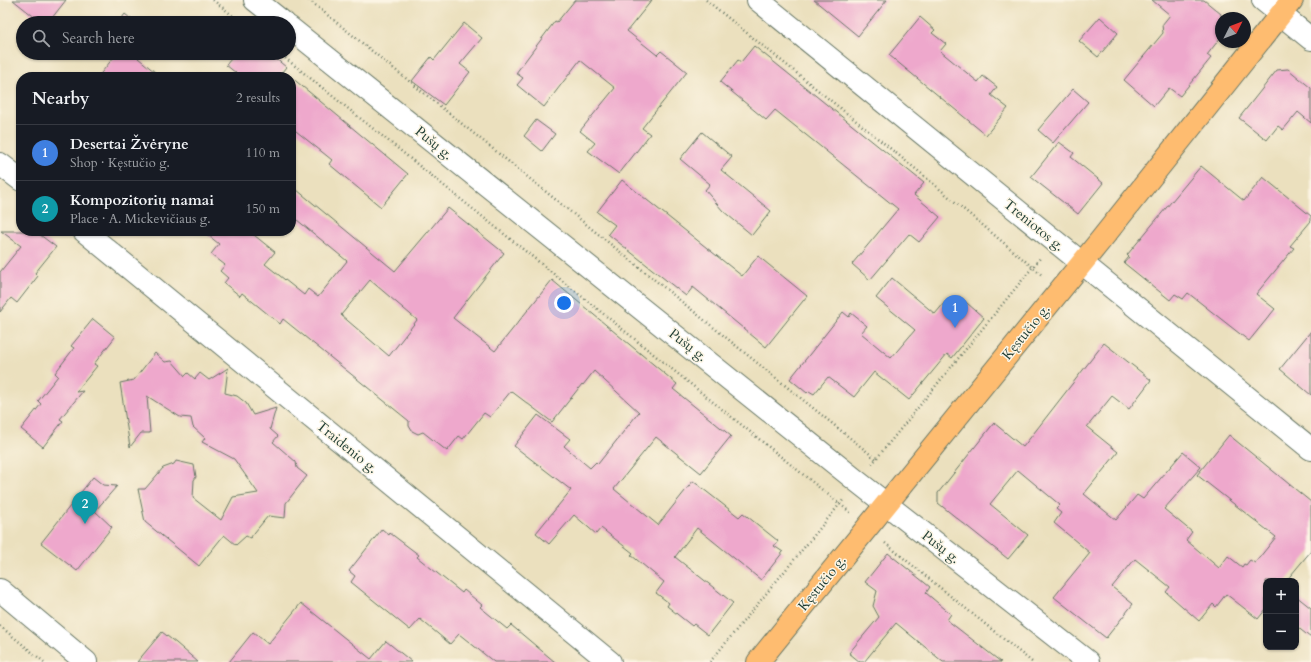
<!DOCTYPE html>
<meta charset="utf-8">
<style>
body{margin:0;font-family:Cardo,serif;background:#20242c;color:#f1f3f6}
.controls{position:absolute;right:12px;bottom:12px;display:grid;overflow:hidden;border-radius:8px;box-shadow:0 1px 3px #0004}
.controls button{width:36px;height:36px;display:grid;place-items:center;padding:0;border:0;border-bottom:1px solid #363941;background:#171b24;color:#f1f3f6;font:20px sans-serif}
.compass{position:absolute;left:1215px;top:12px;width:36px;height:36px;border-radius:50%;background:#171b24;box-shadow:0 1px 3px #0004;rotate:48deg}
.you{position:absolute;left:564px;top:303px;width:14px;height:14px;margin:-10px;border:3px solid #fff;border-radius:50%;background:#1a73e8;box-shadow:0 0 0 6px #1a73e833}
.badge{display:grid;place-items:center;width:26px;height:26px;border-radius:50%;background:#1f6fb2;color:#fff;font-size:13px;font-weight:700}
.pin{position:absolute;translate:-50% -33px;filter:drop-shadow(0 1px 2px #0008)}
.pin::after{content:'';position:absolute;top:21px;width:14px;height:12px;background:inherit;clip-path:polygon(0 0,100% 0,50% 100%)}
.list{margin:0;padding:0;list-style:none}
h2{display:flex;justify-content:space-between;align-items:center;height:52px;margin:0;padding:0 16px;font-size:17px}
h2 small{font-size:13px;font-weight:400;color:#9ea1a6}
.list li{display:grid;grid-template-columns:26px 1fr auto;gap:12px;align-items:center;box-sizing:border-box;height:56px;padding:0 16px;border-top:1px solid #363941}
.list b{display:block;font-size:15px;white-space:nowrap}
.list p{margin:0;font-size:13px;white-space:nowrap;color:#9ea1a6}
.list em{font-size:13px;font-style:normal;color:#9ea1a6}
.icon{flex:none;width:22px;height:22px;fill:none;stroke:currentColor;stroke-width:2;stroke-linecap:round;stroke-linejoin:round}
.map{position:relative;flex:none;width:1311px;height:662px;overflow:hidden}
.search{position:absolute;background:#171b24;box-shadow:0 1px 3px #0004;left:16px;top:16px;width:280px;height:44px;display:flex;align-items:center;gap:10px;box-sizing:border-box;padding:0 14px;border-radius:22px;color:#9ea1a6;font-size:15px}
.panel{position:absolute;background:#171b24;box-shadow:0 1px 3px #0004;left:16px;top:72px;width:280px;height:164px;border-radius:16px}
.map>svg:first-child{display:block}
.building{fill:#eea8cc;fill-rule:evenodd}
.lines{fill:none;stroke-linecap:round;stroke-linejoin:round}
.minor-casing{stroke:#667664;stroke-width:24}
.major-casing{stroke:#667664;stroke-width:24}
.path{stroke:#667664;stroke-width:2.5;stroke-dasharray:1 3;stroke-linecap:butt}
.minor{stroke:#fff;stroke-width:22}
.major{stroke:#febc70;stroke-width:22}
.labels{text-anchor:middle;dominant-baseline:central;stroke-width:3;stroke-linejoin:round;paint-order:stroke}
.street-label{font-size:14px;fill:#1f3d34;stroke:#fcf5e5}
</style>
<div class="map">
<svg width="1311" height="662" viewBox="0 0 1311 662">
<rect width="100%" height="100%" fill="#fcf5e5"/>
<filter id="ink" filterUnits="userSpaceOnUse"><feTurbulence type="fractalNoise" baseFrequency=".025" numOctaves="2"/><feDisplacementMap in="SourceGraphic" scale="8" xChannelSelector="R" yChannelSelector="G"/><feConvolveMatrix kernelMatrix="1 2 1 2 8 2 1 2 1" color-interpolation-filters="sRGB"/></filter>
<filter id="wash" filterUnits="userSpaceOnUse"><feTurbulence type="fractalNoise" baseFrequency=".012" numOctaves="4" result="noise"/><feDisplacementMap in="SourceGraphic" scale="16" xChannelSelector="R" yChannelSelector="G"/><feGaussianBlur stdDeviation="0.9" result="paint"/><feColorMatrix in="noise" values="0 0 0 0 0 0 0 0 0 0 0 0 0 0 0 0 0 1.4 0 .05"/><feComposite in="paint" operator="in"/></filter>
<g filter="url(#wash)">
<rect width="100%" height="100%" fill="#ebe0be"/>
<g id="blocks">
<g class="building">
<polygon points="13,0 66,0 48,23 42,23"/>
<polygon points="575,0 652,0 627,31 657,55 661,51 687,72 642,128 650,134 619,174 588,151 595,143 580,131 615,88 580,60 544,107 517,85 523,78 516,73 555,21 557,22"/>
<polygon points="814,0 887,0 858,36"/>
<polygon points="1152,0 1204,0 1221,14 1221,37 1207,55 1211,58 1180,96 1169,88 1154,106 1124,80 1163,33 1162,25 1170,15"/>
<polygon points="125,14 136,23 118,23"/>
<polygon points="920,17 935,30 932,33 946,44 940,51 978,82 983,76 997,87 991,95 1008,108 986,135 889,55"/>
<polygon points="1100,17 1118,33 1098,57 1079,41"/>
<polygon points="464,23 482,38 460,64 470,72 444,105 412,81 431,57 434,60"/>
<polygon points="754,46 924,183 914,195 940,217 919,242 909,234 870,280 852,264 898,209 775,110 766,120 720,82 738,60 741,62"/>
<polygon points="117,53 142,53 138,58 161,77 98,77"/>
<polygon points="236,53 269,53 286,67 278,77 241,77 226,65"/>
<polygon points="1288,69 1311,88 1311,123 1298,112 1283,130 1278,126 1267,140 1239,118 1277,70"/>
<polygon points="291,77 408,174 381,207 329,164 332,160 291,127"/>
<polygon points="1073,89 1088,102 1053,143 1038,130"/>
<polygon points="536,120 555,134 542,151 524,136"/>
<polygon points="702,132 732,157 721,170 771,211 752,235 723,211 705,190 710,184 680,159"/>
<polygon points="1059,142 1074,153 1071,157 1103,183 1078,214 1031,177"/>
<polygon points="1201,166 1244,201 1263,177 1311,216 1311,221 1290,246 1294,248 1256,294 1275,309 1249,341 1188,293 1183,299 1175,294 1170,300 1124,263 1129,257 1127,255"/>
<polygon points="622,180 742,276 758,256 807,296 766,347 693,287 686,296 608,234 615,225 597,212"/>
<path d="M 291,185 L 395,271 L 448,208 L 504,253 L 453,318 L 495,351 L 552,280 L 677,384 L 673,389 L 731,436 L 701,473 L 656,437 L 614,489 L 658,525 L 693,481 L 739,517 L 743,513 L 778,541 L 774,546 L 783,552 L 761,580 L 697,528 L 675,557 L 733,603 L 708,635 L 694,624 L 692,626 L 667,606 L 669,603 L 656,593 L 664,582 L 631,555 L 633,553 L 601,528 L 596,534 L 574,515 L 549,544 L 536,533 L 571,490 L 514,446 L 538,415 L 570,439 L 564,446 L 590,468 L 596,462 L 598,464 L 639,412 L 594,371 L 583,385 L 582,384 L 552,422 L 511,391 L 490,417 L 484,413 L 463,439 L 459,436 L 447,451 L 423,432 L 418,434 L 412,431 L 409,426 L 409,421 L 283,319 L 280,324 L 242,293 L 240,296 L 224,283 L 228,278 L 220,271 L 225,265 L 211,254 L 219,244 L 203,231 L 249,231 L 275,252 L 265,264 L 304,295 L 308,289 L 318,297 L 347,261 L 291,215 ZM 370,280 L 417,320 L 389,356 L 341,315 Z"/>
<polygon points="1,231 35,231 56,247 35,273 38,276 17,303 11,298 0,312 0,272 21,246"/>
<polygon points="892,278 935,314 945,302 950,306 959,296 984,318 952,358 947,354 909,400 874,372 854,397 828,377 814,394 809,391 807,393 790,379 843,312 849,317 851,313 867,326 861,333 891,358 915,330 876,298"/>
<polygon points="93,319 115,337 94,364 97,366 76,392 83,391 60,419 63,421 43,447 21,429 41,404 38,401 58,376 55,373 74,348 71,346"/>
<polygon points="1311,331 1311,395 1280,369"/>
<polygon points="1104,343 1151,380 1129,409 1112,396 1087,427 1118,452 1084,494 1116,520 1137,495 1143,499 1183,452 1201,467 1164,509 1192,532 1186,540 1219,568 1228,556 1242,567 1244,564 1246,565 1250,560 1255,563 1276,537 1197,475 1229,435 1311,502 1311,551 1286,581 1266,581 1266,609 1258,619 1226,594 1216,607 1213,604 1199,621 1166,592 1170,587 1135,559 1112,587 1133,604 1106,638 1054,597 1090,553 1054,523 1061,513 1056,509 1060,505 1018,470 990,504 1028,535 1008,559 938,503 938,493 994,423 1023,447"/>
<polygon points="155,353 165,362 172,361 185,376 188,373 195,379 200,373 209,380 228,368 225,393 237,396 246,403 253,415 276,408 270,429 278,436 273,442 296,462 297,468 307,476 286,503 285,518 268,516 250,538 246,536 236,545 224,535 199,566 145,522 138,489 145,489 163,468 174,464 176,461 194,465 196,477 194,480 193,498 221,520 233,497 258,493 234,459 202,442 205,438 193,427 191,418 180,417 147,396 150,433 141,433 130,447 120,383 134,380"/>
<polygon points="93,477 103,485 117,486 95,511 112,527 77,571 41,543"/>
<polygon points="382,529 389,535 390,533 419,555 417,557 462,593 464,590 482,605 480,607 507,629 511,625 555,662 494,662 459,634 450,644 420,619 410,630 351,582 355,576 349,571"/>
<polygon points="888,553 930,587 926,593 951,614 947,620 1001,662 943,662 896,623 864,662 860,662 849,653 879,617 873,606 877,591 865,582"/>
<polygon points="1296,596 1311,608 1311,638 1296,626"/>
<polygon points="301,603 371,659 386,641 412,662 229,662 253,632 268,644"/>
<polygon points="162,632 176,643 198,662 137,662"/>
</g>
</g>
</g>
<g filter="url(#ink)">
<use href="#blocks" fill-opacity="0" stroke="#667664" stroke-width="1"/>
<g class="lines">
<g class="minor-casing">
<g id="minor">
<polyline points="255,0 284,23"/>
<polyline points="758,0 1311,449"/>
<polyline points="1263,0 1311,39"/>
<polyline points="289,27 858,482 1088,662"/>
<polyline points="0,164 21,180"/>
<polyline points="84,231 610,662"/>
<polyline points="0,590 86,662"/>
</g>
</g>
<g class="major-casing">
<polyline id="major" points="758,662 1100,241 1292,0"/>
</g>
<g class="path">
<polyline points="213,0 242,23"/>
<polyline points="309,0 876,459"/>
<polyline points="706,0 917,170 1043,276"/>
<polyline points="279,53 851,513"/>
<polyline points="872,464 1041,257"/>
<polyline points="885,543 1032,662"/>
<polyline points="0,626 44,662"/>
<polyline points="710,662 844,499"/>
</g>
<use href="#minor" class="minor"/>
<use href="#major" class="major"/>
</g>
</g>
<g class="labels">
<g class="street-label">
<text transform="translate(434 143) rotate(39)">Pušų g.</text>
<text transform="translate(1034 225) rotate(39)">Treniotos g.</text>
<text transform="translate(1026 332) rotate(-51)">Kęstučio g.</text>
<text transform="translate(688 345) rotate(38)">Pušų g.</text>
<text transform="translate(347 447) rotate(39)">Traidenio g.</text>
<text transform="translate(941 547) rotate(38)">Pušų g.</text>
<text transform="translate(822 583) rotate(-51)">Kęstučio g.</text>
</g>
</g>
</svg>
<div class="controls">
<button>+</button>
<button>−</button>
</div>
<svg class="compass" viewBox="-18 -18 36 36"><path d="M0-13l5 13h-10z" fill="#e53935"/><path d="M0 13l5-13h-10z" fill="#9ea1a6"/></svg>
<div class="you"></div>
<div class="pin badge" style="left:955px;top:328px;background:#3f7fe0">1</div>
<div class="pin badge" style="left:85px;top:524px;background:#0f9aa8">2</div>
<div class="search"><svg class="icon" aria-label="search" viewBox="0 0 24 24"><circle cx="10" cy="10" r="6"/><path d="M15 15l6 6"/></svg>Search here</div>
<section class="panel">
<h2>Nearby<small>2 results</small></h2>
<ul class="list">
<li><span class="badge" style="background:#3f7fe0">1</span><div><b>Desertai Žvėryne</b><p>Shop · Kęstučio g.</p></div><em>110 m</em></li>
<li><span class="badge" style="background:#0f9aa8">2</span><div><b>Kompozitorių namai</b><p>Place · A. Mickevičiaus g.</p></div><em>150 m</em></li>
</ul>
</section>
</div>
